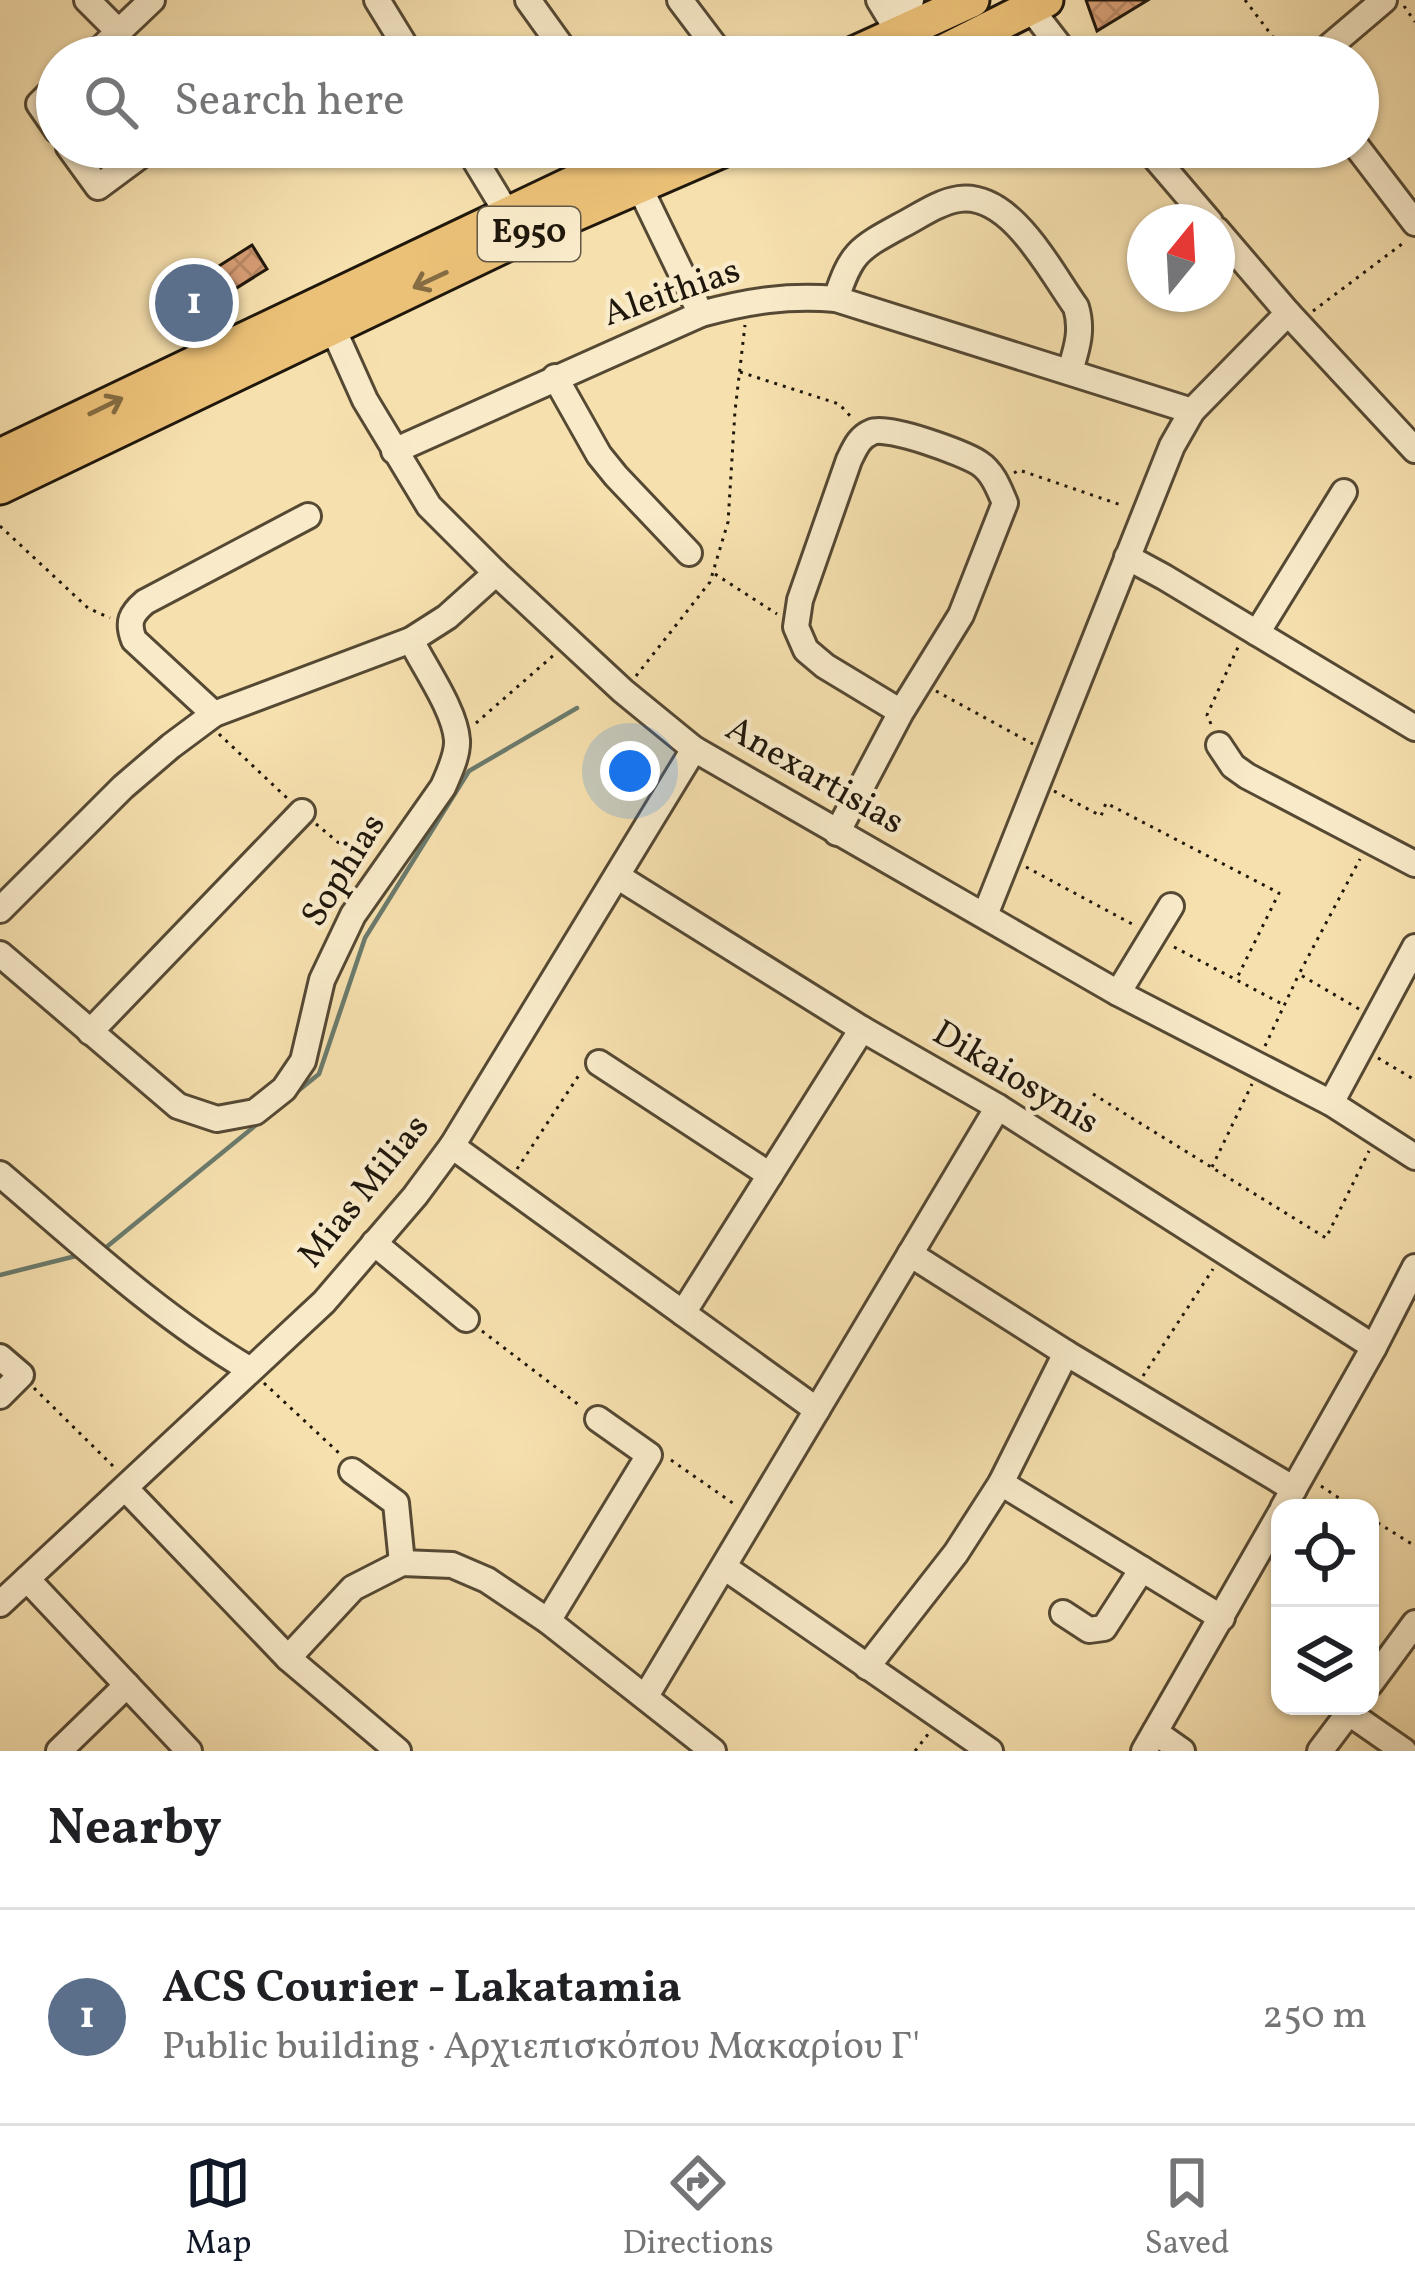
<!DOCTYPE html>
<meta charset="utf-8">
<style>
body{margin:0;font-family:Vollkorn,serif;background:#f2f2f2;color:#202124}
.controls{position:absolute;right:36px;bottom:36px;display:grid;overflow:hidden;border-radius:24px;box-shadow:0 3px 9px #0004}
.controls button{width:108px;height:108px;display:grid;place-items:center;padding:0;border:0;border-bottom:3px solid #e0e0e0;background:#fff;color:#202124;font:60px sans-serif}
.compass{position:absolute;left:1127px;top:204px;width:108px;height:108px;border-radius:50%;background:#fff;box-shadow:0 3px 9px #0004;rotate:18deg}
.you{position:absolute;left:630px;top:771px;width:42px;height:42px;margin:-30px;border:9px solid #fff;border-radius:50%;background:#1a73e8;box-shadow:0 0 0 18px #1a73e833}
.badge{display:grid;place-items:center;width:78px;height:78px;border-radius:50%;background:#111827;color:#fff;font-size:39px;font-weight:700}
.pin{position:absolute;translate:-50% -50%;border:6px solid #fff;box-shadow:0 3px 12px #0006}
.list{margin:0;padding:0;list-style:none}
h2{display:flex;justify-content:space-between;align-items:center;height:156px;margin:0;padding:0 48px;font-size:51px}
h2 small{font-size:39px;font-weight:400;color:#757577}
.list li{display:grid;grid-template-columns:78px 1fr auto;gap:36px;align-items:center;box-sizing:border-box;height:216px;padding:0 48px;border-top:3px solid #e0e0e0}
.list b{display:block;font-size:45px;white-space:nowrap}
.list p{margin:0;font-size:39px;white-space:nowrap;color:#757577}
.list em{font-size:39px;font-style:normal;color:#757577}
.icon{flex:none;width:66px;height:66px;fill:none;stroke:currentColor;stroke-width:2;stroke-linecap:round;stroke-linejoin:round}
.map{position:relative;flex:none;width:1415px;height:1751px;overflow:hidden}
.search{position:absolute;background:#fff;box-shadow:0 3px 9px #0004;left:36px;right:36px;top:36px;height:132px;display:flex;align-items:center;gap:30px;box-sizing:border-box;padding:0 42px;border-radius:66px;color:#757577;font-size:45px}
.sheet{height:372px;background:#fff}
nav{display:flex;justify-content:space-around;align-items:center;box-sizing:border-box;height:168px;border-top:3px solid #e0e0e0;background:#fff;font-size:33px;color:#757577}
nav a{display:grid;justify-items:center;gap:6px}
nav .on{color:#111827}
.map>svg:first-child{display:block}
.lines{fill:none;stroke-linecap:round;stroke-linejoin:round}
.stream{stroke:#6b7b6d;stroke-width:4.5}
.building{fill:url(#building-cross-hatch);stroke:#1f170c;stroke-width:3}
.minor-casing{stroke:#554934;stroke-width:30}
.major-casing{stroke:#1f170c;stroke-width:39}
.path{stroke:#1f170c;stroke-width:3;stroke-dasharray:3 6;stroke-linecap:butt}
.minor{stroke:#f9ebca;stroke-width:24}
.major{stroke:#ebc077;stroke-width:33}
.oneway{stroke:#856c42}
.labels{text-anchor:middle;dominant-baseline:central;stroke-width:9;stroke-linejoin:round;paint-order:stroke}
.shield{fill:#f9ebca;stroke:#605745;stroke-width:3}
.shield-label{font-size:33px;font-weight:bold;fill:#1f170c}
.street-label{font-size:36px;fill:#1f170c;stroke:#f9ebca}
</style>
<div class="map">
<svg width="1415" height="1751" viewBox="0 0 1415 1751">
<defs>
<pattern id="building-cross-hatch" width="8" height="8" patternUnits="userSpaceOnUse" patternTransform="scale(3)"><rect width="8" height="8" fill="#d79e75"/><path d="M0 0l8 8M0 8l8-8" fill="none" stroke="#b88764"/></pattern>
</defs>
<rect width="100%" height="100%" fill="#f6e0ae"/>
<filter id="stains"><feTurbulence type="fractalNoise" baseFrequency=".00167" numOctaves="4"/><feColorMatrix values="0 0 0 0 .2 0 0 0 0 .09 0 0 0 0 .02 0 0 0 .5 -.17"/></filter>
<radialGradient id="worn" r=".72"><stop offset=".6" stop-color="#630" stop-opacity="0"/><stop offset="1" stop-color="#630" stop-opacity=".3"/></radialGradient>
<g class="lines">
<g class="stream">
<polyline points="293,1095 319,1074 365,938 469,771 577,708"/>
<polyline points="104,1249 261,1121"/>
<polyline points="0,1275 76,1256"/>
</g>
</g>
<g class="building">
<polygon points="1086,0 1148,0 1097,31"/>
<polygon points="252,245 267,269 182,322 167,299"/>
</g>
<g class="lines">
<g class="minor-casing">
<g id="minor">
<polyline points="87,0 119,32"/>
<polyline points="377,0 412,57"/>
<polyline points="528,0 569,57"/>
<polyline points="680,0 723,57"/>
<polyline points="879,0 899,33"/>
<polyline points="1024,0 1068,57"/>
<polyline points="887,11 911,0"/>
<polyline points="92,57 152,0"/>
<polyline points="1317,57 1384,0"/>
<polyline points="57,86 39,104 57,130"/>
<polyline points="69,147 98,187 152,147"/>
<polyline points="467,147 507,213"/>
<polyline points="1146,147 1210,222"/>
<polyline points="1357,147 1415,223"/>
<polyline points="1161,164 1187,147"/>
<polyline points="639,186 701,314"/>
<polyline points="1217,230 1288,313 1415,450"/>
<path d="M 836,299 C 851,253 858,249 900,226 C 918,217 938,202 959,199 C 1011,192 1050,271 1076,307 C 1083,330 1077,348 1070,371"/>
<polyline points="326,313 365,400 429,506 496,573 623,691 694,749 1118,993 1331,1103 1415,1157"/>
<polyline points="555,377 599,455 616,476 689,553"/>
<path d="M 394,451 L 701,314 C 749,301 787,295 836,299 L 1192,411"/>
<polyline points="1127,557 1164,577 1415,728"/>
<polyline points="1257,633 1344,492"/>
<path d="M 214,714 L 134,640 C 127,622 131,614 145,602 L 308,516"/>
<polyline points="1219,745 1233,766 1247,776 1415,864"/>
<path d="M 837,833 L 901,712 L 961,615 L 1005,503 C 999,489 993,472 979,463 C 963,453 888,425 872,432 C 859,437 855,448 849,460 L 800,600 L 796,627 L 806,650 L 825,666 L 901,712"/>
<polyline points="617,876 862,1029 998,1107 1374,1347"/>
<polyline points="0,910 123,787 171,746 214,714 411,640 447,617 496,573"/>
<polyline points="985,915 1172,446 1192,411 1288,313"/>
<path d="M 0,954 L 178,1106 L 217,1119 L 255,1112 L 284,1089 L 303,1061 L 322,980 L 353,915 L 443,787 C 449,773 458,755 457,740 C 455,710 424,667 411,640"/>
<polyline points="1118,993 1171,906"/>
<polyline points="90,1032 302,812"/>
<polyline points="599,1063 770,1175"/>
<polyline points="1331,1103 1415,947"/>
<polyline points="452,1146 817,1410"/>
<path d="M 0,1174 C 80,1242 159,1316 249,1369"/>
<polyline points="374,1243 466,1319"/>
<polyline points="910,1254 1066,1353 1294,1489"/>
<polyline points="683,1313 862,1029"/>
<polyline points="0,1357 21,1375 0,1396"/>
<polyline points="352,1471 396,1503 402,1563"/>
<polyline points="1001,1483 1222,1618"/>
<polyline points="126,1489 288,1658 398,1751"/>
<polyline points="1283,1508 1374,1347 1415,1267"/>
<polyline points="724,1567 990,1751"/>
<polyline points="27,1579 189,1751"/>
<polyline points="0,1604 324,1302 415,1196 452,1146 694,749"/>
<polyline points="1063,1613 1089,1630 1104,1628 1142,1569"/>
<polyline points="548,1621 649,1455 598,1419"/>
<polyline points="288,1658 353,1588 402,1563 452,1565 487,1580 548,1621 713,1751"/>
<polyline points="867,1667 956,1553 1001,1483 1066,1353"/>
<polyline points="1370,1684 1415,1623"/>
<polyline points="646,1696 998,1107"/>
<polyline points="1349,1713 1404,1751"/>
<polyline points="1155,1732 1182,1751"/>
<polyline points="59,1751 127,1685"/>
<polyline points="1144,1751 1280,1514"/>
<polyline points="1320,1751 1354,1706"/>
</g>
</g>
<g class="major-casing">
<g id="major">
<polyline points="847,57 972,0"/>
<polyline points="933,57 1046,0"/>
<polyline points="0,456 649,147"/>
<polyline points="0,487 517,239 729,147"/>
</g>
</g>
<g class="path">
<polyline points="1245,0 1288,57"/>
<polyline points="1404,6 1415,22"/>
<polyline points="1313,311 1406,241"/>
<polyline points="740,372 839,404 854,420"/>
<polyline points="1014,473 1019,470 1124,506"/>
<polyline points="0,526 88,608 110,618"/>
<polyline points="715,574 777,614"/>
<polyline points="636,676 710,582 728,522 735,411 745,325"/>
<polyline points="936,691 1033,744"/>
<polyline points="476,723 555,654"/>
<polyline points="1211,724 1207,715 1239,645"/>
<polyline points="219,734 287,798"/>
<polyline points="1054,791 1101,816 1106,803 1279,893 1236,980"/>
<polyline points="316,824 364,864"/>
<polyline points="1026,867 1134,925"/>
<polyline points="1174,947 1284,1005"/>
<polyline points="1359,1009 1299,974 1360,859"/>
<polyline points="1265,1046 1299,974"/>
<polyline points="1378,1058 1415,1080"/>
<polyline points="1093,1094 1326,1238 1369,1151"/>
<polyline points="1212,1167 1252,1084"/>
<polyline points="517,1169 581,1072"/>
<polyline points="482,1331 579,1405"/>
<polyline points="1143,1376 1213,1269"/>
<polyline points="264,1383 340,1454"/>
<polyline points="34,1388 117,1470"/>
<polyline points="671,1460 737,1506"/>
<polyline points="1321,1486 1354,1508"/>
<polyline points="1370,1518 1415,1546"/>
<polyline points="915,1751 929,1733"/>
</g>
<use href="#minor" class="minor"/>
<use href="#major" class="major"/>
</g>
<defs><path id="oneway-shaft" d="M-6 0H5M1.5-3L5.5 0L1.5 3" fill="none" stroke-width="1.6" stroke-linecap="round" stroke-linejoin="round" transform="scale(3)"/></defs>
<g class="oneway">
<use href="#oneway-shaft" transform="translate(430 280) rotate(155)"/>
<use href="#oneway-shaft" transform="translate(106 406) rotate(-26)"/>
</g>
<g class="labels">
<rect class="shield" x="478" y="207" width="102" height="54" rx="9"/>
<g class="shield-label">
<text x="529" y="234">E950</text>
</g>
<g class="street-label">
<text transform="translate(672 294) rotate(-19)">Aleithias</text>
<text transform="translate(814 777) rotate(30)">Anexartisias</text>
<text transform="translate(345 871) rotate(-58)">Sophias</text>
<text transform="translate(1015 1079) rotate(31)">Dikaiosynis</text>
<text transform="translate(365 1192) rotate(-51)">Mias Milias</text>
</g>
</g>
<rect width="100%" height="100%" filter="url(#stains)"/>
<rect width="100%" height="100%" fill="url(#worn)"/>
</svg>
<div class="controls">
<button><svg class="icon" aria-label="locate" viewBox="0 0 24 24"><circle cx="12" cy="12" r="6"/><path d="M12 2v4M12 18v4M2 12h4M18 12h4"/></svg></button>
<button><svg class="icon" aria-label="layers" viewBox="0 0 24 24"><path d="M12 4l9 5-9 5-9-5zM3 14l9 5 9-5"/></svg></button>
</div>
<svg class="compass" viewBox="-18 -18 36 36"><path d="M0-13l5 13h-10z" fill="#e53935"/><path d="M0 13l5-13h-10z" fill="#757577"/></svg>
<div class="you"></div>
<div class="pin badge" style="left:194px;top:303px;background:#5c6f8a">1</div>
<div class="search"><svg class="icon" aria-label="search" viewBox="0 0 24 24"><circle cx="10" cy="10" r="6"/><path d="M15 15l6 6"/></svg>Search here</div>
</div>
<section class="sheet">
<h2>Nearby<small></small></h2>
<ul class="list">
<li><span class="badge" style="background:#5c6f8a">1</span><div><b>ACS Courier - Lakatamia</b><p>Public building · Αρχιεπισκόπου Μακαρίου Γ'</p></div><em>250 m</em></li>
</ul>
</section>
<nav>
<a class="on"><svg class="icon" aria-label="map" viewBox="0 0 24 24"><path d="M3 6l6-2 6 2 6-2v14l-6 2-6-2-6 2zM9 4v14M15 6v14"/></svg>Map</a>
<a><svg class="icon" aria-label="directions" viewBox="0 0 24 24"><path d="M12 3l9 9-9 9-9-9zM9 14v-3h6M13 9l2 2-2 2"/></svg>Directions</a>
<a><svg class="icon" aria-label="saved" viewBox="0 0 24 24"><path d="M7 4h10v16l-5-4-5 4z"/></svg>Saved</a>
</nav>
